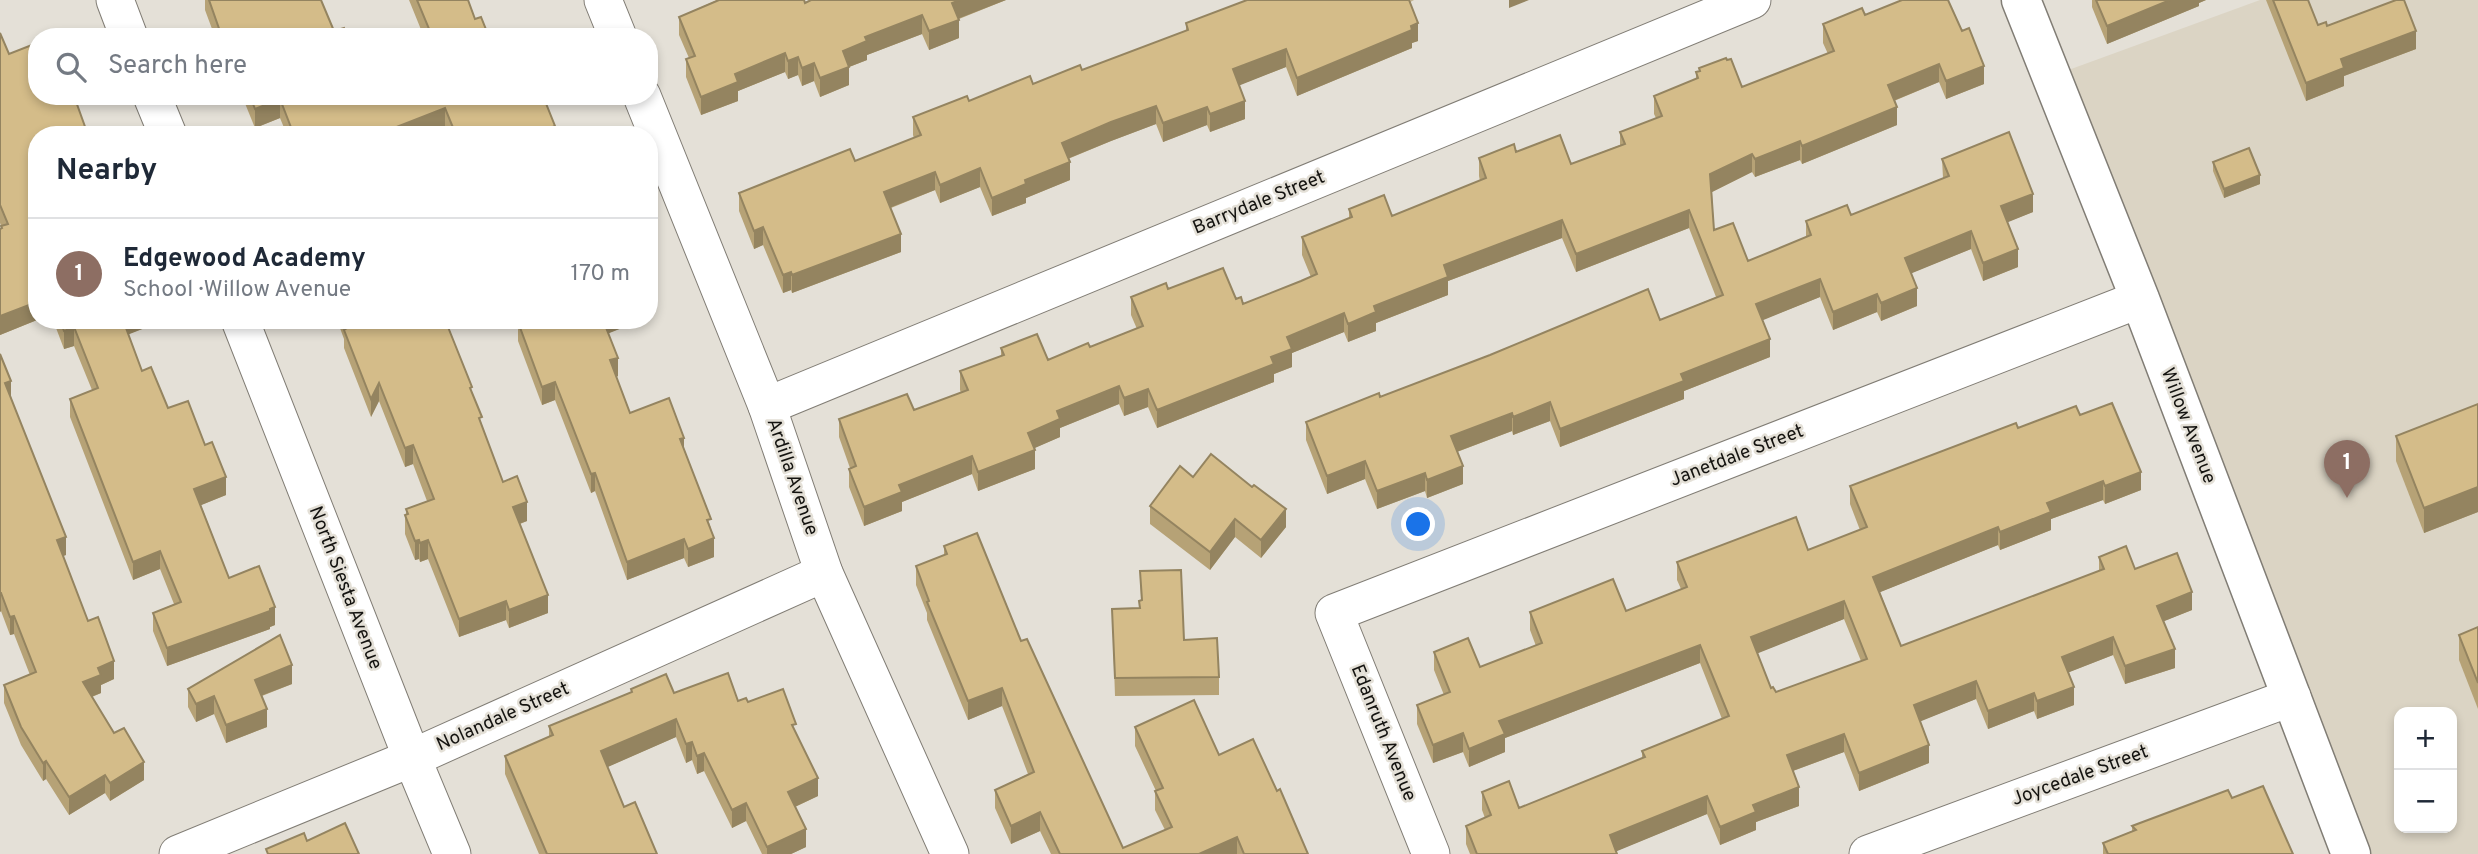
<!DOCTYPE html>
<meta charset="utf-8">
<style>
body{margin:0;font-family:Overpass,sans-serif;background:#f2f2f3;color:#1f2937}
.controls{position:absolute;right:21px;bottom:21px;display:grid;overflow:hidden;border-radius:14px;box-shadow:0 4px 10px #0003}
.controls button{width:63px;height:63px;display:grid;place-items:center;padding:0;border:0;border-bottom:2px solid #e0e1e3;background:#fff;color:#1f2937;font:35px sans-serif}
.you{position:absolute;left:1419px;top:525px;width:24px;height:24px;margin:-18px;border:5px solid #fff;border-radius:50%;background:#1a73e8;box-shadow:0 0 0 10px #1a73e833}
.badge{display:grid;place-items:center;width:46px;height:46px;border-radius:50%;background:#b45309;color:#fff;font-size:23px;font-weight:700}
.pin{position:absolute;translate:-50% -58px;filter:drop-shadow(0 2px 4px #0008)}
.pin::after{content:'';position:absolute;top:37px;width:24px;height:21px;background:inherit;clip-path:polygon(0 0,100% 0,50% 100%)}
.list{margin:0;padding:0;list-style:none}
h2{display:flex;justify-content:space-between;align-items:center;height:91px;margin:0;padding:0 28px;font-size:30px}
h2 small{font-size:23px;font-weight:400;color:#747a83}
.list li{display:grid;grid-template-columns:46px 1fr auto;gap:21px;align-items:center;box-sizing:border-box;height:112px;padding:0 28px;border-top:2px solid #e0e1e3}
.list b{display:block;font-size:26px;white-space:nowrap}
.list p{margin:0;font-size:23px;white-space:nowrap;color:#747a83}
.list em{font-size:23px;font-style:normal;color:#747a83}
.icon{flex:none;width:38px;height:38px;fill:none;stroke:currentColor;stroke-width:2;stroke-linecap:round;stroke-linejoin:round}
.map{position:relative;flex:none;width:2478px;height:854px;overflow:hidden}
.search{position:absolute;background:#fff;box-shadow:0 4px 10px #0003;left:28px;top:28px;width:630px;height:77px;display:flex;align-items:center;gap:18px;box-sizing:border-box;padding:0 24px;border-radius:28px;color:#747a83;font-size:26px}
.panel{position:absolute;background:#fff;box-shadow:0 4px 10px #0003;left:28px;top:126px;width:630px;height:203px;border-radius:28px}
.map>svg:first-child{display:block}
.built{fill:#dbd4c4;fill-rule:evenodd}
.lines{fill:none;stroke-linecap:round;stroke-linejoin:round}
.street-casing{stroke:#817d75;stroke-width:39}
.secondary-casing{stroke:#817d75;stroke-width:41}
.street{stroke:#fff;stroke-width:37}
.secondary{stroke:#fff;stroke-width:38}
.wall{fill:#b6a276;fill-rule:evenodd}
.shaded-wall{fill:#948460}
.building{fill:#d4bc89;stroke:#948460;stroke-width:2;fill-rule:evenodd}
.labels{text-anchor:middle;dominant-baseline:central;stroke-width:5;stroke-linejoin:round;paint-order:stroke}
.street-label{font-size:19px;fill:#141310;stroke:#e4e0d7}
</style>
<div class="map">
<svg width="2478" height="854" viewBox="0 0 2478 854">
<rect width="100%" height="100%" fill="#e4e0d7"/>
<path class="built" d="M 2260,0 L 2478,0 L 2478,854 L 2351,854 L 2052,76 ZM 2399,712 L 2452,712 L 2452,828 L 2399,828 Z"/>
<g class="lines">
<g class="street-casing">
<g id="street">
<polyline points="115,0 129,37"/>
<polyline points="603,0 618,37"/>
<polyline points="152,96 168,135"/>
<polyline points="642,96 767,406 824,573 950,854"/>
<polyline points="240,320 412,758 452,854"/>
<polyline points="767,406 1752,0"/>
<polyline points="178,854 412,758 824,573"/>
<polyline points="1431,854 1334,613 2140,299"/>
<polyline points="1868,854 2292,697"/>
</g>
</g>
<g class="secondary-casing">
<polyline id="secondary" points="2021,0 2140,299 2351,854"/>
</g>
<use href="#street" class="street"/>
<use href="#secondary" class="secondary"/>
</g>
<g class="wall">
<polygon points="205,0 321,0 334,31 347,37 215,37 205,10"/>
<polygon points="409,0 468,0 475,19 489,37 424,37"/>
<polygon points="717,0 804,0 805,3 811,0 1006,0 959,19 959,38 929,50 922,34 867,55 867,60 849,67 849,85 820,97 814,81 802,86 798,75 788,79 785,72 738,91 738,101 701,115 686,77 686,59 689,58 679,35 679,17"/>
<polygon points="1414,0 1410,2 1418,41 1412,43 1412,48 1297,96 1286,67 1239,85 1245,119 1210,132 1207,125 1163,142 1156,124 1111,141 1068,159 1070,180 1026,198 1026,203 992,216 980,187 940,203 935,190 891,208 901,252 792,293 791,290 783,293 763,245 754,249 739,211 739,193 855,161 914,138 913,135 913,117 1082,70 1186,31 1186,23"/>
<polygon points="2092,0 2206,0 2199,3 2199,6 2107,44 2092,7"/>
<polygon points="2266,0 2308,0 2318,25 2327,26 2416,49 2344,76 2344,86 2306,101"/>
<polygon points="1865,15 1984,84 1946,99 1939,82 1894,101 1897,125 1802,164 1800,160 1755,177 1752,172 1712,192 1714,230 1748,261 1806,237 1806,221 1851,215 1943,178 1942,159 2033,212 2007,222 2018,267 1983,281 1971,249 1911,273 1917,306 1881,321 1877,312 1833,330 1820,297 1762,320 1770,357 1684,391 1684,399 1560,447 1550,421 1513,435 1512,431 1457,452 1463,484 1427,498 1425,491 1377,509 1365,479 1327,494 1306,440 1306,422 1380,397 1660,320 1716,297 1689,228 1576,272 1562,238 1448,281 1448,295 1376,323 1376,331 1348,342 1344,332 1292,353 1292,367 1274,374 1274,382 1157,428 1148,407 1124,416 1119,404 1060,428 1060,437 1034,448 1035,469 978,491 972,474 902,502 902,511 864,526 849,487 849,469 850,468 839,437 839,419 914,410 961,393 960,390 960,371 1001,356 1001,348 1048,360 1090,347 1137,329 1131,315 1131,297 1168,289 1236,299 1243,304 1311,277 1302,255 1302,237 1349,218 1349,209 1392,216 1480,181 1479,176 1479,158 1516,152 1571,164 1620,145 1620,132 1656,118 1654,114 1654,96 1696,79 1696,72 1699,71 1699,68 1742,87 1828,54 1823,43 1823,24"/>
<polygon points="0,33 37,320 0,335 0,229 1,229 1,226 0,223"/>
<polygon points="242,96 543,96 555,135 448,135 445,127 424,135 287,135 280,118 255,128"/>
<polygon points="2213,162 2260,184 2224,198 2213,171"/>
<polygon points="53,320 150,320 150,326 128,334 142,371 226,495 201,505 229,578 275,625 270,627 270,629 167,666 153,631 153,613 174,604 160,569 133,580 70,417 70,399 92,390 74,346 64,349"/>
<polygon points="337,320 450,320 450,331 472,395 482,425 503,482 527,521 520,524 548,613 509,628 506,620 459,637 428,559 420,562 419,559 415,560 405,534 405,515 406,514 406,509 427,501 413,464 405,467 379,401 371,417 344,348 344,339"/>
<polygon points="519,320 632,320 632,324 608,333 618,376 616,377 630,413 684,450 711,528 714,557 688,567 684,558 627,580 595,491 591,493 555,400 542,405 518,341 518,322"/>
<polygon points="0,354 11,397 66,555 63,556 88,621 114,679 101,685 101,693 92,697 144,780 110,801 105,793 69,815 46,779 43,781 21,745 4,703 4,685 30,675 14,634 10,635 1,611 0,612"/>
<polygon points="2478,404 2478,512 2424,533 2396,461 2396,436"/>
<path d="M 2080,415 L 2141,490 L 2105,504 L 2103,500 L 2051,519 L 2051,530 L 2000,550 L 1998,545 L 1880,592 L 1901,646 L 2099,571 L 2099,557 L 2135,569 L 2192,610 L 2164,621 L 2175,668 L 2125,684 L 2113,655 L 2069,672 L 2074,705 L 2037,719 L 2034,711 L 1988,729 L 1976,699 L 1920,721 L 1929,763 L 1859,791 L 1844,752 L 1793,771 L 1799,806 L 1756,822 L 1756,830 L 1720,845 L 1707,814 L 1616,851 L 1617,854 L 1470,854 L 1466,844 L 1466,826 L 1485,818 L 1482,810 L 1482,792 L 1519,808 L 1642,758 L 1642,751 L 1722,719 L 1700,663 L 1505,738 L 1505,752 L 1469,767 L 1463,752 L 1433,763 L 1417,724 L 1417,705 L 1444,695 L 1434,670 L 1434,652 L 1480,667 L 1536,646 L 1530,630 L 1530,612 L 1626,611 L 1681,589 L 1677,580 L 1677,562 L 1808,550 L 1860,530 L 1850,504 L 1850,486 L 2018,428 ZM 1844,619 L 1861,661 L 1776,692 L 1771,688 L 1757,653 Z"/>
<polygon points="1193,477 1286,527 1261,558 1235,537 1210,570 1150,524 1150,506"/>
<polygon points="944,546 1021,641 1123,848 1165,830 1155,810 1155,791 1156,791 1135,746 1135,727 1219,755 1277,791 1308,854 1051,854 1040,831 1011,844 995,808 995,790 1028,774 1002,706 968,720 927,620 927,613 916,585 916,566 944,555"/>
<polygon points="1140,571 1184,640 1219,677 1219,695 1115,696 1112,609 1139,608 1139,601 1141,600"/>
<polygon points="2478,627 2478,709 2459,660 2459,635"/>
<polygon points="292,684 262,696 267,727 226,743 214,714 196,722 188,707 188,689"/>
<polygon points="631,689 748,702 796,733 818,796 795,807 806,847 791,854 762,854 746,821 732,828 704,771 697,774 692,760 686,763 676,737 607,767 624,807 657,854 539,854 505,774 505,756 549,737 549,726 631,692"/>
<polygon points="2232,798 2293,854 2103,854 2103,843 2132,831 2132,826"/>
</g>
<g class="shaded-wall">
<polygon points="960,0 1006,0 952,21 952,3"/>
<polygon points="1509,0 1529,0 1509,8"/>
<polygon points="2170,0 2206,0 2199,3 2199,6 2107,44 2107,26"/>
<polygon points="922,15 922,34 867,55 867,60 849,67 849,85 820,97 820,78 843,51 865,37"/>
<polygon points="959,20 959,38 929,50 929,31"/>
<polygon points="1418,23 1418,41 1412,43 1412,48 1297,96 1297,78"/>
<polygon points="2416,31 2416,49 2344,76 2344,86 2306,101 2306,83 2341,59"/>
<polygon points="1286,49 1286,67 1233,88 1233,69"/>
<polygon points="785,53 785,72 738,91 738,101 701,115 701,97 735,74"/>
<polygon points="798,57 798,75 788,79 788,61"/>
<polygon points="814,63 814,81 802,86 802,68"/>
<polygon points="1939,64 1939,82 1888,103 1888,85"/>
<polygon points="1984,66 1984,84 1946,99 1946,81"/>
<polygon points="280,99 280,118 255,128 255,109"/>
<polygon points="1245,101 1245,119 1210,132 1210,114"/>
<polygon points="1156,106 1156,124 1111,141 1062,161 1062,143 1111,122"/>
<polygon points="1207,107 1207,125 1163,142 1163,123"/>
<polygon points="1897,107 1897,125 1802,164 1802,146"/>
<polygon points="445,108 445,127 424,135 381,135 381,133"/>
<polygon points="555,126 555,135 535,135 535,134"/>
<polygon points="1800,141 1800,160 1755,177 1755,159"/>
<polygon points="1752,154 1752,172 1710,193 1710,174"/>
<polygon points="1070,162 1070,180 1026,198 1026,203 992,216 992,198 1025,180"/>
<polygon points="980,168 980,187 940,203 940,185"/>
<polygon points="935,172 935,190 884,210 884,192"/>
<polygon points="2260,175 2260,184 2224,198 2224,189"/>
<polygon points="2033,194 2033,212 2001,225 2001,206"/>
<polygon points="1689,210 1689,228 1576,272 1576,254"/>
<polygon points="1562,220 1562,238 1448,281 1448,295 1376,323 1376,331 1348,342 1348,324 1374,306 1444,265"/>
<polygon points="763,227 763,245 754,249 754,231"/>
<polygon points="1971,231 1971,249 1905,276 1905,258"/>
<polygon points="901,234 901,252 792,293 792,275"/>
<polygon points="2018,249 2018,267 1983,281 1983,263"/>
<polygon points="791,272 791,290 783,293 783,275"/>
<polygon points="1820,279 1820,297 1756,323 1756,304"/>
<polygon points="1917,288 1917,306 1881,321 1881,303"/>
<polygon points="1877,294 1877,312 1833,330 1833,312"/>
<polygon points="37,302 37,320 0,335 0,316"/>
<polygon points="1344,313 1344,332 1292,353 1292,367 1274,374 1274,382 1157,428 1157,410 1271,357 1287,337"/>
<polygon points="122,320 150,320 150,326 122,337"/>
<polygon points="602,320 632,320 632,324 602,336"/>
<polygon points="74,327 74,346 64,349 64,331"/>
<polygon points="1770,339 1770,357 1684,391 1684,399 1560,447 1560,429 1681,374"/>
<polygon points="618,358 618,376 610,379 610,360"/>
<polygon points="11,381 11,399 5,383"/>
<polygon points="555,382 555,400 542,405 542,387"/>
<polygon points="379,383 379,401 371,417 371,399"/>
<polygon points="1119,386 1119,404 1060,428 1060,437 1028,451 1028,433 1057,411"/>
<polygon points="1148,389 1148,407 1124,416 1124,398"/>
<polygon points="1550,402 1550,421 1513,435 1513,417"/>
<polygon points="1512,413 1512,431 1451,454 1451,436"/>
<polygon points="684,438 684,456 680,439"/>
<polygon points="413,445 413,464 405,467 405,448"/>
<polygon points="1035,450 1035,469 978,491 978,472"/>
<polygon points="972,456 972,474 902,502 902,511 864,526 864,507 899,485"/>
<polygon points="1365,461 1365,479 1327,494 1327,476"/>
<polygon points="1463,466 1463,484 1427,498 1427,480"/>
<polygon points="2141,472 2141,490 2105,504 2105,486"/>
<polygon points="595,473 595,491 591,493 591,474"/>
<polygon points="1425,473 1425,491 1377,509 1377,491"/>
<polygon points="226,477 226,495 194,508 194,489"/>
<polygon points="2103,481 2103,500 2051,519 2051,530 2000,550 2000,532 2047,503"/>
<polygon points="2478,487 2478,512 2424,533 2424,508"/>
<polygon points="527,502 527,521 513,526 513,507"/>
<polygon points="1286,509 1286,527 1261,558 1261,540"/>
<polygon points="1235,519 1235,537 1210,570 1210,552"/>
<polygon points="1998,527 1998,545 1873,595 1873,577"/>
<polygon points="66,537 66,555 57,558 57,540"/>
<polygon points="714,538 714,557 688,567 688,549"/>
<polygon points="684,539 684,558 627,580 627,562"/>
<polygon points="419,540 419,559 415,560 415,541"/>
<polygon points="428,540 428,559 420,562 420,543"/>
<polygon points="160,551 160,569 133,580 133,562"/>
<polygon points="2192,592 2192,610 2157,624 2157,606"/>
<polygon points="0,593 1,593 1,611 0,612"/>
<polygon points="548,595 548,613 509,628 509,610"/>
<polygon points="506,601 506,620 459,637 459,619"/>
<polygon points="1844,601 1844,619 1751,656 1751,637"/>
<polygon points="275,607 275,625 270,627 270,629 167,666 167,648"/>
<polygon points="14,616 14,634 10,635 10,617"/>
<polygon points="2113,637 2113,655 2062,675 2062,657"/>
<polygon points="1700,645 1700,663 1505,738 1505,752 1469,767 1469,749 1499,721"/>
<polygon points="2175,649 2175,668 2125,684 2125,666"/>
<polygon points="114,661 114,679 101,685 101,693 83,700 83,682 98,668"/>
<polygon points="292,665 292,684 255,698 255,680"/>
<polygon points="1976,681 1976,699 1914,724 1914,705"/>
<polygon points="2074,687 2074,705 2037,719 2037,701"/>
<polygon points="1002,688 1002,706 968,720 968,701"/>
<polygon points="2034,693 2034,711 1988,729 1988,711"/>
<polygon points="214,696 214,714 196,722 196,704"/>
<polygon points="267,709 267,727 226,743 226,725"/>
<polygon points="676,719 676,737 601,770 601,751"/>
<polygon points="1463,733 1463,752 1433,763 1433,745"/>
<polygon points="1844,734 1844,752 1787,773 1787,755"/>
<polygon points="692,742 692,760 686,763 686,744"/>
<polygon points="1929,745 1929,763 1859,791 1859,773"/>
<polygon points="704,753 704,771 697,774 697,756"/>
<polygon points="46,761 46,779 43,781 43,763"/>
<polygon points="144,762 144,780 110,801 110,783"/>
<polygon points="105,775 105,793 69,815 69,797"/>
<polygon points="818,778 818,796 788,810 788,792"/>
<polygon points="1799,787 1799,806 1756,822 1756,830 1720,845 1720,827 1753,805"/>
<polygon points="1707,796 1707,814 1610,854 1610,835"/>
<polygon points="746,803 746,821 732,828 732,810"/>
<polygon points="1040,812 1040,831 1011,844 1011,826"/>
<polygon points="806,829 806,847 791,854 767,854 767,847"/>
<polygon points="1237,837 1237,854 1199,854"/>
</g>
<g class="building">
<polygon points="209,0 321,0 334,31 344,28 347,37 222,37"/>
<polygon points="417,0 468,0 475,19 481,17 489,37 430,37 432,36"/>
<polygon points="719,0 804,0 805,3 811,0 960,0 952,3 959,20 929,31 922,15 865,37 867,41 843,51 849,67 820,78 814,63 802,68 798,57 788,61 785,53 735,74 738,82 701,97 686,59 695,56 679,17"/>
<polygon points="1247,0 1409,0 1418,23 1411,26 1412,30 1297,78 1286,49 1233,69 1245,101 1210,114 1207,107 1163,123 1156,106 1111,122 1062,143 1070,162 1025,180 1026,184 992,198 980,168 940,185 935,172 884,192 901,234 792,275 791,272 783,275 763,227 754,231 739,193 850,149 855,161 921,135 913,117 967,96 969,101 1030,76 1033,84 1080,65 1082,70 1188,30 1186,23"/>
<polygon points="1902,0 1948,0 1962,31 1969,28 1984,66 1946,81 1939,64 1888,85 1897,107 1802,146 1800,141 1755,159 1752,154 1710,174 1714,230 1733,223 1748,261 1811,235 1806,221 1847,205 1851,215 1949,176 1942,159 2009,132 2033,194 2001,206 2018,249 1983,263 1971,231 1905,258 1917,288 1881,303 1877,294 1833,312 1820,279 1756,304 1770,339 1681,374 1684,381 1560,429 1550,402 1513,417 1512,413 1451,436 1463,466 1427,480 1425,473 1377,491 1365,461 1327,476 1306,422 1379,393 1380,397 1490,355 1648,289 1660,320 1723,295 1689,210 1576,254 1562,220 1444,265 1448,277 1374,306 1376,312 1348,324 1344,313 1287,337 1292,349 1271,357 1274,364 1157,410 1148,389 1124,398 1119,386 1057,411 1060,419 1028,433 1035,450 978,472 972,456 899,485 902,492 864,507 849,469 856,466 839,419 907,394 914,410 968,390 960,371 1004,355 1001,348 1037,334 1048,360 1088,343 1090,347 1143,326 1131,297 1166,283 1168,289 1223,268 1236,299 1241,297 1243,304 1301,281 1317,274 1302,237 1352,217 1349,209 1384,195 1392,216 1486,178 1479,158 1514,144 1516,152 1560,135 1571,164 1625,144 1620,132 1662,116 1654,96 1698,78 1696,72 1700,71 1699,68 1726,58 1727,60 1731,59 1742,87 1834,51 1823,24 1862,8 1865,15"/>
<polygon points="2096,0 2170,0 2107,26"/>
<polygon points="2273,0 2308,0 2318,25 2326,22 2327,26 2396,0 2404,0 2416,31 2341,59 2344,68 2306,83"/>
<polygon points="367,31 369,37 351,37"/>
<polygon points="0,33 9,54 37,43 37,96 67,96 68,98 74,96 88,135 37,135 37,302 0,316 0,229 2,228 1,226 8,224 0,205"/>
<polygon points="250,96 543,96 555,126 535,135 456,135 445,108 381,133 382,135 294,135 280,99 255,109"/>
<polygon points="2249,148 2260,175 2224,189 2213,162"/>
<polygon points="60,320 123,320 142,371 151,367 168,408 188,401 205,445 212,442 226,477 194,489 229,578 259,566 275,607 270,609 270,611 167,648 153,613 181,602 160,551 133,562 70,399 98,388 74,327 64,331"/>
<polygon points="344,320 449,320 446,322 472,387 470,388 482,417 479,418 503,482 517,476 527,502 513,507 548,595 509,610 506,601 459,619 428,540 420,543 419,540 415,541 405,515 408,514 406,509 434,499 413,445 405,448 379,383 371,399 344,330 347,328"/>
<polygon points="523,320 603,320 618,358 610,360 630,413 669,398 684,438 680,439 711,519 707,520 714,538 688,549 684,539 627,562 595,473 591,474 555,382 542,387 518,322"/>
<polygon points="0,354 11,381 5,383 66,537 57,540 88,621 98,617 114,661 98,668 101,675 83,682 114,733 124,728 144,762 110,783 105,775 69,797 46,761 43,763 21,727 4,685 36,672 14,616 10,617 1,593 0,593"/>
<path d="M 2112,403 L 2141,472 L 2105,486 L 2103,481 L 2047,503 L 2051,512 L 2000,532 L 1998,527 L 1873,577 L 1901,646 L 2104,569 L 2099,557 L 2126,546 L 2135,569 L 2177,553 L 2192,592 L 2157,606 L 2175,649 L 2125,666 L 2113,637 L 2062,657 L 2074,687 L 2037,701 L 2034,693 L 1988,711 L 1976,681 L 1914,705 L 1929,745 L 1859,773 L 1844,734 L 1787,755 L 1799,787 L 1753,805 L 1756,812 L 1720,827 L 1707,796 L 1610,835 L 1617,854 L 1477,854 L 1466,826 L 1491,815 L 1482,792 L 1509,781 L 1519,808 L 1645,757 L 1642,751 L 1729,716 L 1700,645 L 1499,721 L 1505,734 L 1469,749 L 1463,733 L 1433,745 L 1417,705 L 1450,692 L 1434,652 L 1468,638 L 1480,667 L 1542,643 L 1530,612 L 1613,579 L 1626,611 L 1687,587 L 1677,562 L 1796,517 L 1808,550 L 1867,527 L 1850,486 L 2016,423 L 2018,428 L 2076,406 L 2080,415 ZM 1844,601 L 1867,659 L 1776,692 L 1773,687 L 1771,688 L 1751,637 Z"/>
<polygon points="2478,404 2478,487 2424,508 2396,436"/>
<polygon points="1211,454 1252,487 1254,485 1286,509 1261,540 1235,519 1210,552 1150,506 1180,466 1193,477"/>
<polygon points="977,533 1021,641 1027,639 1123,848 1172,827 1155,791 1163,788 1135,727 1194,700 1219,755 1253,739 1277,791 1280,789 1308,854 1244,854 1237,837 1199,854 1060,854 1040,812 1011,826 995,790 1034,772 1002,688 968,701 927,602 929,601 916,566 947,554 944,546"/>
<polygon points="1181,570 1184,640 1217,638 1219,677 1115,678 1112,609 1140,608 1139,601 1142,600 1140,571"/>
<polygon points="2478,627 2478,683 2459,635"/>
<polygon points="280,635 292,665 255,680 267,709 226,725 214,696 196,704 188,689"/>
<polygon points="728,673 738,701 746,698 748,702 783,689 796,724 792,725 818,778 788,792 806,829 767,847 746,803 732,810 704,753 697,756 692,742 686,744 676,719 601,751 624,807 635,802 657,854 547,854 505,756 553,735 549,726 632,692 631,689 666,674 674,693"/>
<polygon points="2263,786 2293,854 2108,854 2103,843 2136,830 2132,826 2228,790 2232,798"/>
<polygon points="345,823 359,854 268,854 266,849 304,833 307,841"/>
</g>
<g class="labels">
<g class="street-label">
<text transform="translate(1259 203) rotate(-22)">Barrydale Street</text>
<text transform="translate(2188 426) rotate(69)">Willow Avenue</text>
<text transform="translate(1737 456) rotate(-21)">Janetdale Street</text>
<text transform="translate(792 477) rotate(71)">Ardilla Avenue</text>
<text transform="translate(345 588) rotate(69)">North Siesta Avenue</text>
<text transform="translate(503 717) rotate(-24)">Nolandale Street</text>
<text transform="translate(1383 733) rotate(68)">Edanruth Avenue</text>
<text transform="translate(2080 776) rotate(-20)">Joycedale Street</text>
</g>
</g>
</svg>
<div class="controls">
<button>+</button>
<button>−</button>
</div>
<div class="you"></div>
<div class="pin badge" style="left:2347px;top:498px;background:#8d6e63">1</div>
<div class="search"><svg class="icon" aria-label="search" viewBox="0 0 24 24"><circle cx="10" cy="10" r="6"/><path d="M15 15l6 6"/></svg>Search here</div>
<section class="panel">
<h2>Nearby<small></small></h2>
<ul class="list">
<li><span class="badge" style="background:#8d6e63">1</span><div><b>Edgewood Academy</b><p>School · Willow Avenue</p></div><em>170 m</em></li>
</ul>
</section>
</div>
